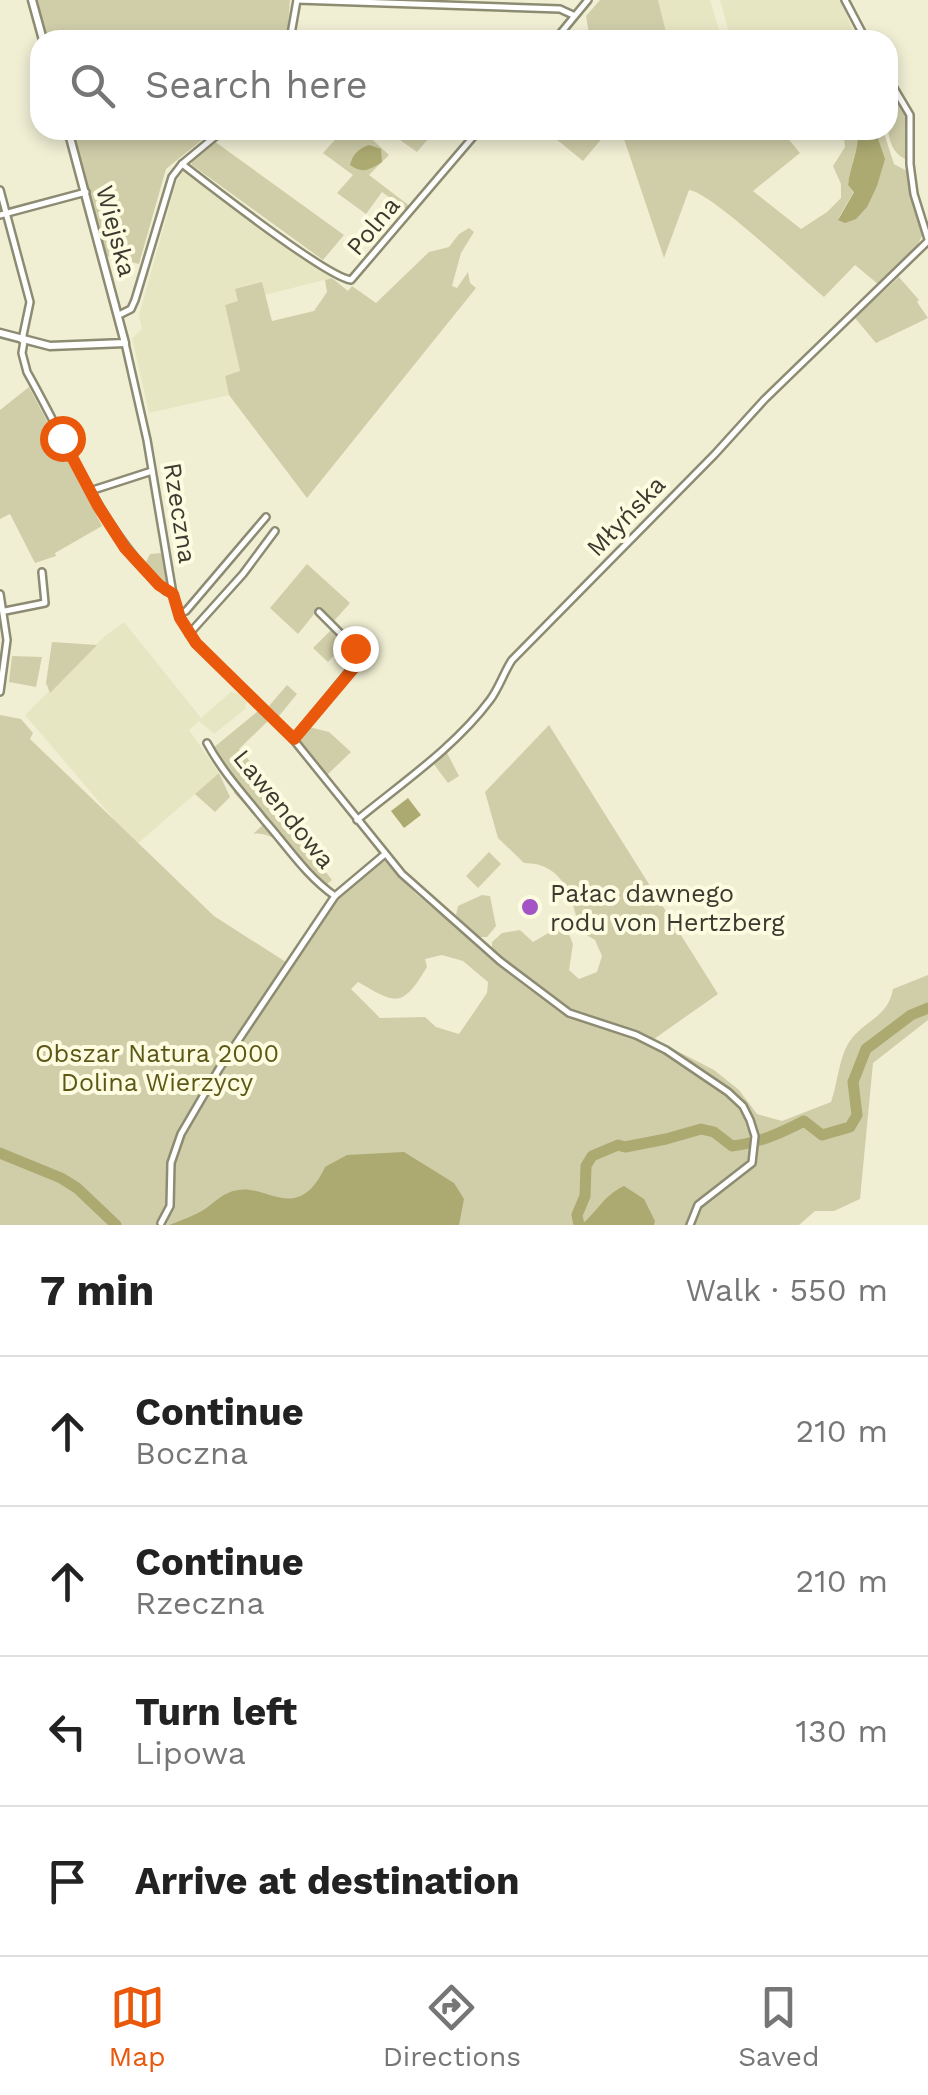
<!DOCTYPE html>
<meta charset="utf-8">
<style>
body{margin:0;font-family:"Work Sans",sans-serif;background:#f2f2f2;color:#222}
.stop{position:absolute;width:30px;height:30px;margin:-22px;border:8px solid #ea580c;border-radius:50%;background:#fff}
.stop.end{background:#ea580c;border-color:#fff;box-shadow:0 2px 10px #0008}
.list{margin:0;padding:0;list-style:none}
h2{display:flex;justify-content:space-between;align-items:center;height:130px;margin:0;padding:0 40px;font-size:42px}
h2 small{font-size:32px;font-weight:400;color:#767676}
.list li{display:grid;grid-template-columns:65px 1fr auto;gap:30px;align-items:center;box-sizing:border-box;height:150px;padding:0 40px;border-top:2px solid #e0e0e0}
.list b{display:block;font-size:38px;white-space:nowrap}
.list p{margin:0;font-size:32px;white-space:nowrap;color:#767676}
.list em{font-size:32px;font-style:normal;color:#767676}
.icon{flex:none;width:55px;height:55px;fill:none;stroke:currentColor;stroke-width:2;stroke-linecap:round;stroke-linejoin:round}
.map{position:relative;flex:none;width:928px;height:1225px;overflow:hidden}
.search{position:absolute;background:#fff;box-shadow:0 5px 15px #0003;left:30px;right:30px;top:30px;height:110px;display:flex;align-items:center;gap:25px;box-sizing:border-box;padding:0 35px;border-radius:30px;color:#767676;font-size:38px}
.sheet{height:730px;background:#fff}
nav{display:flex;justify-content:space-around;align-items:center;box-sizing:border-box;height:140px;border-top:2px solid #e0e0e0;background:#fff;font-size:28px;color:#767676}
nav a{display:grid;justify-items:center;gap:5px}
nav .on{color:#ea580c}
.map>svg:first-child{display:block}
.built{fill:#e7e6c3}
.green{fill:#d0cea9;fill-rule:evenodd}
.water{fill:#aca971}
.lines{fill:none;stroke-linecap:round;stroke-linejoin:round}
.river{stroke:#aca971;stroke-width:11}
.minor-casing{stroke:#8d8c73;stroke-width:10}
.tertiary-casing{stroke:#8d8c73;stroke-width:11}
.minor{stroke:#fff;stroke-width:5}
.tertiary{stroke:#fff;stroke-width:6}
.route{stroke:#ea580c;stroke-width:12}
.poi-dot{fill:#a454c4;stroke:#fdfce1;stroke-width:4}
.labels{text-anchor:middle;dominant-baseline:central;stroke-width:8;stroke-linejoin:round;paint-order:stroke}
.street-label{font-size:25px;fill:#3b3a30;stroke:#fdfce1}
.poi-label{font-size:25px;fill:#3b3a30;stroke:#fdfce1;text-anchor:start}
.park-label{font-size:25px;fill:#5c5716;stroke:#fdfce1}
</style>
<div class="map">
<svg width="928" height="1225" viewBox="0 0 928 1225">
<rect width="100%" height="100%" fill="#f0efd4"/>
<g class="built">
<polygon points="658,0 710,0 722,40 668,40"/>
<polygon points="720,0 841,0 856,40 731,40"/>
<polygon points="183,171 332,278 225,305 240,372 225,376 229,395 149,413 132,338 142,329 139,315 176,183"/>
<polygon points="124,622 201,718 231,692 240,694 247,701 245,709 214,734 199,721 189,730 219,773 136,845 25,715 105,636"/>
</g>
<g class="green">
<polygon points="37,0 290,0 287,40 48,40"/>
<polygon points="600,0 658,0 668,40 590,40 586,16"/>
<path d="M 888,84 C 903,108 917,131 905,159 C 881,148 888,107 888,84 Z"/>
<polygon points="73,130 214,130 166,169 139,264 107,256"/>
<polygon points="344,130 362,130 389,155 369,175 411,207 407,210 382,192 366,214 337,193 353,175 323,153"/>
<polygon points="401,130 436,130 417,152 400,140"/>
<polygon points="545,130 609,130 583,161"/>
<path d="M 621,130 L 781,130 L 800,153 L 753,191 L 801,229 L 827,212 L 841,198 L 841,184 L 833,166 L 845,147 L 843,130 L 858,130 C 859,151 850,165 848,185 L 854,191 L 838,219 C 875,188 892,181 875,130 L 883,130 L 894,164 L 907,171 L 923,234 L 917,246 L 878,284 L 855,265 L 824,297 C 801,278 711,192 689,190 L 664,258 Z"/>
<polygon points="214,141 344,235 323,260 192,165 191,161"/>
<polygon points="469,228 474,232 461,253 452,286 457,288 468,272 470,283 476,288 307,498 229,395 225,376 240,371 225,305 238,301 235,289 262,282 272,321 314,311 327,292 325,280 332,278 348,291 352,286 376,303 429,252 449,247 459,234"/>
<polygon points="899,277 919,300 917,302 928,318 876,343 855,318"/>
<polygon points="29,387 102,526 55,553 56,556 35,563 10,514 0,519 0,410"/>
<polygon points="161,553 167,585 163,586 145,564 150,554"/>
<polygon points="307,564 350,603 333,622 318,609 298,634 270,608"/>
<polygon points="331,630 345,643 328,662 313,648"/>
<polygon points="52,642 97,645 50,693 46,683"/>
<polygon points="12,656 42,657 36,687 9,682"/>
<polygon points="287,685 297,694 279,716 269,706"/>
<path d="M 258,711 L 269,720 L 239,749 L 288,804 L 279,813 L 332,880 L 327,884 L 321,883 C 304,867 278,829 253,834 L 264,824 L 234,793 L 232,779 L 213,748 Z"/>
<path d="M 0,715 L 21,719 L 33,733 L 30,739 L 214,916 L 289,964 L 335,899 L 380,862 L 385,861 L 416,894 L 498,962 L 502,957 L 492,949 L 492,942 L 502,933 L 520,930 L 533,942 L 557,928 L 568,932 L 573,944 L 569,970 L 579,979 L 597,972 L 602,956 L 595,940 L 580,931 C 572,899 565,863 524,863 L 498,838 L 485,792 L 549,725 L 718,994 L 654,1039 L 714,1070 L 739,1090 L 757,1114 L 782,1121 L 831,1102 C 838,1083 839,1054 852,1038 C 868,1019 888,1016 893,989 L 928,975 L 928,1020 L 873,1063 L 860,1199 L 834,1211 L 815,1211 L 799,1225 L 0,1225 ZM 442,955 L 463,961 L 488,982 L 487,993 L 459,1034 L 436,1027 L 425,1017 L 380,1018 L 351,989 L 358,982 C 396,1004 402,1009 427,967 L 425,959 Z"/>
<polygon points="309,727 329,732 351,752 327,775 300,740"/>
<polygon points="446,751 459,776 448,783 433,763"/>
<polygon points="219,773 230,797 215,812 195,794"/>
<polygon points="489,852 501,864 478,888 466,876"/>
<polygon points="482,895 490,896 496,926 487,937 479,937 456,915 458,906"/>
</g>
<g class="water">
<path d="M 858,130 L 875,130 L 885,159 L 877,186 L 867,207 L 856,219 L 845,223 L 838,220 L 854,192 L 848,185 C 850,166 859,151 858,130 Z"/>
<path d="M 369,145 L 381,149 L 382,162 C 369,170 363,174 350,165 C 353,154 358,149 369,145 Z"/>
<polygon points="408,798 421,815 404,828 391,811"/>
<path d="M 404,1152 L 454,1183 L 464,1199 L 459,1225 L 169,1225 C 182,1220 194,1216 205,1209 C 216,1201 224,1192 238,1190 C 266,1184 298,1225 325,1167 L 347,1155 Z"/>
<path d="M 624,1186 L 644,1199 L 655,1221 L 654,1225 L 581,1225 C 598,1211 604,1195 624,1186 Z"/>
</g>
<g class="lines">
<g class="river">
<polyline points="0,1153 61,1178 77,1188 116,1225"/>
<path d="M 579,1225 L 577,1215 L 585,1196 L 586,1166 L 592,1156 L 618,1145 L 625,1147 L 666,1139 L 701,1129 L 714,1132 L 732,1146 C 759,1143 781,1133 804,1121 L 822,1135 L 850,1127 L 857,1115 L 853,1082 L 866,1049 L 911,1015 L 928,1008"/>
</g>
<g class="minor-casing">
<g id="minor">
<polyline points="297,0 560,9 573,15"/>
<polyline points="845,0 866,40"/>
<polyline points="290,40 297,0"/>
<polyline points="555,40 588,0"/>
<polyline points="888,78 910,115 910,164 914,194 928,239"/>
<path d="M 182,164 C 209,185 327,277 351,280 L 479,130"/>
<polyline points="0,190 30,302 22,340"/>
<polyline points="0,215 86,192"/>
<polyline points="119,315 131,309 135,300 172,177 182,164 223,130"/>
<path d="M 24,341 L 22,353 L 27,372 C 70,448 101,530 166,591 L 173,594"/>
<polyline points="125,343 147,440 173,594 181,618 195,643 289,734 402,874 500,961 569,1013 636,1035 666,1050 728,1092 743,1106 750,1120 755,1136 752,1163 698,1205 690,1225"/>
<polyline points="90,491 152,471"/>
<polyline points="0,594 7,640 0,692"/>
<polyline points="5,611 45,603 42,572"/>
<polyline points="179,613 186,611 266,517"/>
<polyline points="189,634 243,574 275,531"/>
<polyline points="294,739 360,658 355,648 319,612"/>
<path d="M 207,743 C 222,771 244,795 264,820 C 287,846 306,876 335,896"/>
<path d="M 357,820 C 402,783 455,747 490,700 C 499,688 504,672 512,660 L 715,454 L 764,400 L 928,241"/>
<polyline points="161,1223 170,1206 171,1163 181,1134 219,1069 335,896 385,854"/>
</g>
</g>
<g class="tertiary-casing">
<g id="tertiary">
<polyline points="32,0 43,40"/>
<polyline points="0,333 50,346 125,343 68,130"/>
</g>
</g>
<use href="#minor" class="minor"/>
<use href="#tertiary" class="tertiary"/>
</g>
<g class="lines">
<polyline class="route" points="62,438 98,506 125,548 159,585 173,594 180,618 196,643 294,739 358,663 360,654 355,648"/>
</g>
<circle class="poi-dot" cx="530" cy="907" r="10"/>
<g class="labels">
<g class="street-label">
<text transform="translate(373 226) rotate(-50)">Polna</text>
<text transform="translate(116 231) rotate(75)">Wiejska</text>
<text transform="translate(180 513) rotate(81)">Rzeczna</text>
<text transform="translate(626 516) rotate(-46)">Młyńska</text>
<text transform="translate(284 809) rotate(51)">Lawendowa</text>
</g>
<g class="poi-label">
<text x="550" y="893">Pałac dawnego<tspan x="550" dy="29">rodu von Hertzberg</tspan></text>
</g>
<g class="park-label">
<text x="157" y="1053">Obszar Natura 2000<tspan x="157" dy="29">Dolina Wierzycy</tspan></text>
</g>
</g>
</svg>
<div class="stop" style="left:62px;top:438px"></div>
<div class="stop end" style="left:355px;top:648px"></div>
<div class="search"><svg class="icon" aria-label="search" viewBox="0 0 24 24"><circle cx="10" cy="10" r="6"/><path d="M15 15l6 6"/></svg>Search here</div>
</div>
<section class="sheet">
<h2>7 min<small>Walk · 550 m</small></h2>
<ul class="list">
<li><svg class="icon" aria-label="ahead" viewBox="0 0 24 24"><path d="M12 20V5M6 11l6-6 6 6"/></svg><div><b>Continue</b><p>Boczna</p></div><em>210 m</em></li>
<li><svg class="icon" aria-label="ahead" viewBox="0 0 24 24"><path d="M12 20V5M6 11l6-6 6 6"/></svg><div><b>Continue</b><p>Rzeczna</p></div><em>210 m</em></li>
<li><svg class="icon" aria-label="left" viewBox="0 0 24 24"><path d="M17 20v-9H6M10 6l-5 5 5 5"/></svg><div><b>Turn left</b><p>Lipowa</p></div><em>130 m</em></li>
<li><svg class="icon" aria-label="arrive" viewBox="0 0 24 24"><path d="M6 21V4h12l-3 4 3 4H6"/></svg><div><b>Arrive at destination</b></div></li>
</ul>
</section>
<nav>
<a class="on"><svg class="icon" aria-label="map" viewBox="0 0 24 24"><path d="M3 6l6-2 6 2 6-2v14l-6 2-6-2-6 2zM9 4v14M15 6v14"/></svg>Map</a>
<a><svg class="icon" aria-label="directions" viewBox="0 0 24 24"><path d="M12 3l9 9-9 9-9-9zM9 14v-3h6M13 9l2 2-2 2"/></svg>Directions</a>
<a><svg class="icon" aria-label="saved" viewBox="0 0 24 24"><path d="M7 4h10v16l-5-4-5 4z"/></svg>Saved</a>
</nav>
